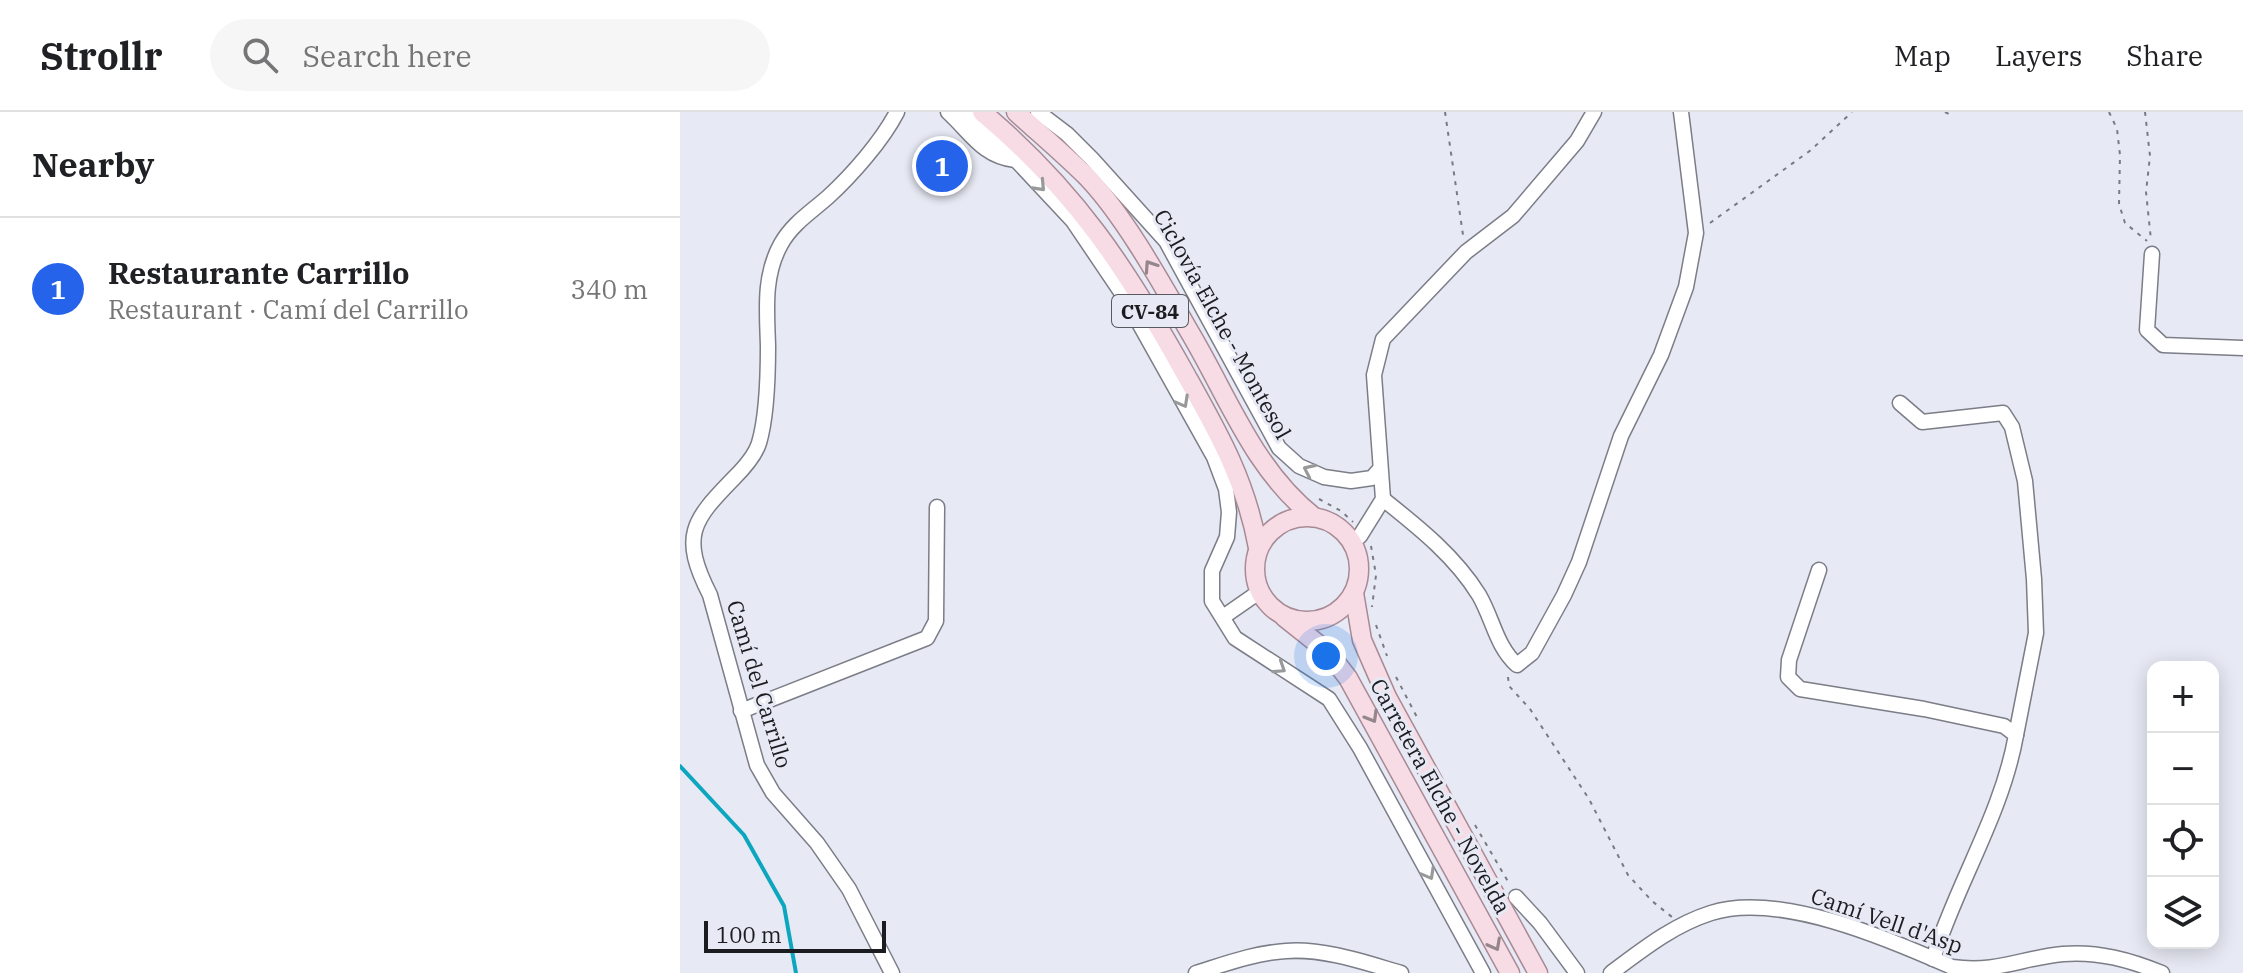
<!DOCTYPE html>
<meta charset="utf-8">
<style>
body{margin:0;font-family:"IBM Plex Serif",serif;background:#f6f6f6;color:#202124}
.controls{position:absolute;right:24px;bottom:24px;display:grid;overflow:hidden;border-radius:16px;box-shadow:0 4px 20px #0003}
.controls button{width:72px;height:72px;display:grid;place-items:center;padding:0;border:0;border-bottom:2px solid #e0e0e0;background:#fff;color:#202124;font:40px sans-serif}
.scale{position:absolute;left:24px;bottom:20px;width:182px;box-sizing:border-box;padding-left:8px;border:4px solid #1b1c20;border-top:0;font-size:22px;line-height:28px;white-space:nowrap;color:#1b1c20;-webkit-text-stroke:6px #e7e9f4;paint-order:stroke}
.you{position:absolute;left:646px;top:544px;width:28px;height:28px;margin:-20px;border:6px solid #fff;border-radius:50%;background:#1a73e8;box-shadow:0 0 0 12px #1a73e833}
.badge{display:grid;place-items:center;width:52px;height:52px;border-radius:50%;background:#2563eb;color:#fff;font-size:26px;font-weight:700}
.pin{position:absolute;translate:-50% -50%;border:4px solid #fff;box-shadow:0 2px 8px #0006}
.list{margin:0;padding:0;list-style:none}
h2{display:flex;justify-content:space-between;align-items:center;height:104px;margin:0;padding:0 32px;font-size:34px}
h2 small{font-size:26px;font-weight:400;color:#757577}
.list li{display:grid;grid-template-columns:52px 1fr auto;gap:24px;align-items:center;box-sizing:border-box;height:144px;padding:0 32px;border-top:2px solid #e0e0e0}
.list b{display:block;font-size:30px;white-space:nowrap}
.list p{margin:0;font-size:26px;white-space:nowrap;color:#757577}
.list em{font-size:26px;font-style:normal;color:#757577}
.icon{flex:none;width:44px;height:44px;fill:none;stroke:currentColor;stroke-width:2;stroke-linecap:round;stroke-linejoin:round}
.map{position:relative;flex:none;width:1563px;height:861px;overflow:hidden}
header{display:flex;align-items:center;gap:48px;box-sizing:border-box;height:112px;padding:0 40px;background:#fff;border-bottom:2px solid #e0e0e0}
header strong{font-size:38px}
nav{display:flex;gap:44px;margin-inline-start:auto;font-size:28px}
.search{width:560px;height:72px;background:#f6f6f6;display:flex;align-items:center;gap:20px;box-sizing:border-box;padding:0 28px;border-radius:44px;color:#757577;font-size:30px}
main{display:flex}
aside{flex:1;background:#fff}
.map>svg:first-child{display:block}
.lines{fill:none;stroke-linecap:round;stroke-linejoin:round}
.stream{stroke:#0ca6be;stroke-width:4}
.minor-casing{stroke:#7b7d87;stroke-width:17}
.major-casing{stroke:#a88a94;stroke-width:21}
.path{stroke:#7a7b82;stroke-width:2;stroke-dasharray:4 6;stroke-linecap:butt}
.minor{stroke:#fff;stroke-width:14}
.major{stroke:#f8dce5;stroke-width:18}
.oneway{stroke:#98999b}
.oneway2{stroke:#95868c}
.labels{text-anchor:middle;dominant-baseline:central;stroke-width:6;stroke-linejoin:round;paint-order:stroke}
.shield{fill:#e7e9f4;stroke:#585a60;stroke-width:2}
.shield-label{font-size:20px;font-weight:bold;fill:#1b1c20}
.street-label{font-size:22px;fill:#1b1c20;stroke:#e7e9f4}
</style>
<header>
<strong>Strollr</strong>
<div class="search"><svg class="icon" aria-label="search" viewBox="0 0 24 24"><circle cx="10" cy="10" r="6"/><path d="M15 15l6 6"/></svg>Search here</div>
<nav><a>Map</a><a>Layers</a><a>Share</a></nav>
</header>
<main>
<aside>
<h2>Nearby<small></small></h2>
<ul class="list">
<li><span class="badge">1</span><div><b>Restaurante Carrillo</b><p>Restaurant · Camí del Carrillo</p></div><em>340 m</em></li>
</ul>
</aside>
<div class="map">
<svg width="1563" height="861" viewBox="0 0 1563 861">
<rect width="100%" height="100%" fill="#e7e9f4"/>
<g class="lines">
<polyline class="stream" points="0,654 64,723 104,794 116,861"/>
<g class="minor-casing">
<g id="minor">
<path d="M 268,0 C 290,20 303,45 335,48"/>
<polyline points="285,0 336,48 393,109 445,186 534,345 546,377 549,400 547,425 532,459 532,489 555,526 649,587 680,636 803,861"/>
<polyline points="358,0 387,22 412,47 486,129 599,336 619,354 644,365 671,369 692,366 700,357"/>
<polyline points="1472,142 1467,218 1483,233 1563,236"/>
<polyline points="1220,291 1242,310 1323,301 1332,315 1345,369 1354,467 1356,521 1336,623"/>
<path d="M 703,387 C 738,415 775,444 799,483 C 813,507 816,534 837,553 L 852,541 L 884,483 L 899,450 L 941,324 L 981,243 L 1006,175 L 1016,121 L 1001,0"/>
<polyline points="672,429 680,424 703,387 694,263 703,227 786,140 833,104 897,29 914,0"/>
<path d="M 1139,458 L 1109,548 L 1108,565 L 1120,577 L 1244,597 L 1324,614 L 1336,623 C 1322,702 1277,771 1253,847"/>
<polyline points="543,505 579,480"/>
<polyline points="61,599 247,526 256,509 257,395"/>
<polyline points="836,785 860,811 897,861"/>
<path d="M 212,861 L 169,777 L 137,731 L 93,681 L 77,653 L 30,483 C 0,424 12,409 54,366 C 64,356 75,344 79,331 C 87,304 88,261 88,234 C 87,199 83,164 101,132 C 112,112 131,100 148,85 C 172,63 202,29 217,0"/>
<path d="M 516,861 C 545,852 574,841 606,839 C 644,836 686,851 721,861"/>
<path d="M 931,861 C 962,838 993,813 1031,801 C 1098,779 1209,827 1272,855 C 1319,861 1340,846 1383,842 C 1418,839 1450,848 1482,861"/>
</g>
</g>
<g class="major-casing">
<g id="major">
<path d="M 302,0 C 396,79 447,157 506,263 C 539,322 566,369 578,436"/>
<path d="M 336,0 C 360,22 385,43 408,66 C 445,105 482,172 509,219 C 548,284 573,357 634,405"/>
<circle cx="627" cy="457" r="52"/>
<polyline points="674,481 682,528 707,585 858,861"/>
<polyline points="604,505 648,540 668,566 830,861"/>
</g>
</g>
<g class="path">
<polyline points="765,0 783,123"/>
<polyline points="1265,0 1271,3"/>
<polyline points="1429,0 1437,17 1440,43 1439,92 1445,111 1467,129"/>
<polyline points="1465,0 1470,44 1466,80 1471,128"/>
<polyline points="1030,111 1131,38 1172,0"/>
<polyline points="639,387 661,399 673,410"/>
<polyline points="691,434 696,463 692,495"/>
<polyline points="696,513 707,544"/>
<polyline points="716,565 739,609"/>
<polyline points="828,565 829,574 850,597 909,687 948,763 972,789 992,805"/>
<polyline points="795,713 830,773"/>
</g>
<use href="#minor" class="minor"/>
<use href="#major" class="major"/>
</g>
<defs><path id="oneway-chevron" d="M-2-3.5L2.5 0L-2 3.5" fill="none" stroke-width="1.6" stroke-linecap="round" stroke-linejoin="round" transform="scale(2)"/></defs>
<g class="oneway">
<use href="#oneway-chevron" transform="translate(360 74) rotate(47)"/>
<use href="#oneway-chevron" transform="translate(503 290) rotate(61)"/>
<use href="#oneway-chevron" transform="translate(629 358) rotate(-155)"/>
<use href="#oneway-chevron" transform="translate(600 556) rotate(33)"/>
<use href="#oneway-chevron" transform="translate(749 762) rotate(61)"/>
</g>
<g class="oneway2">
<use href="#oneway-chevron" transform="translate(470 154) rotate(-124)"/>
<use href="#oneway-chevron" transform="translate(692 605) rotate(60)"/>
<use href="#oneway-chevron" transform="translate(815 833) rotate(62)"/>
</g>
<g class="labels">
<rect class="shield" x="432" y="183" width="76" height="32" rx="6"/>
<g class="shield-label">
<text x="470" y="199">CV-84</text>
</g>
<g class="street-label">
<text transform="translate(543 212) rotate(61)">Ciclovía Elche - Montesol</text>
<text transform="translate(80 572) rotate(73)">Camí del Carrillo</text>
<text transform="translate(761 684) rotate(61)">Carretera Elche - Novelda</text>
<text transform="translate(1207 808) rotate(19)">Camí Vell d'Asp</text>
</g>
</g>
</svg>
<div class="controls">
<button>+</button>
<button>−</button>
<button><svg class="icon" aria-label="locate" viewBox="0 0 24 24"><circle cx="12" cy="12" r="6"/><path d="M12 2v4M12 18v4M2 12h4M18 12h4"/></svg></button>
<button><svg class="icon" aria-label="layers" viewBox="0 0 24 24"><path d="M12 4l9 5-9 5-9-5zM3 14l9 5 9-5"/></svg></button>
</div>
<div class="scale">100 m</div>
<div class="you"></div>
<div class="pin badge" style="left:262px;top:54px">1</div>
</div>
</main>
